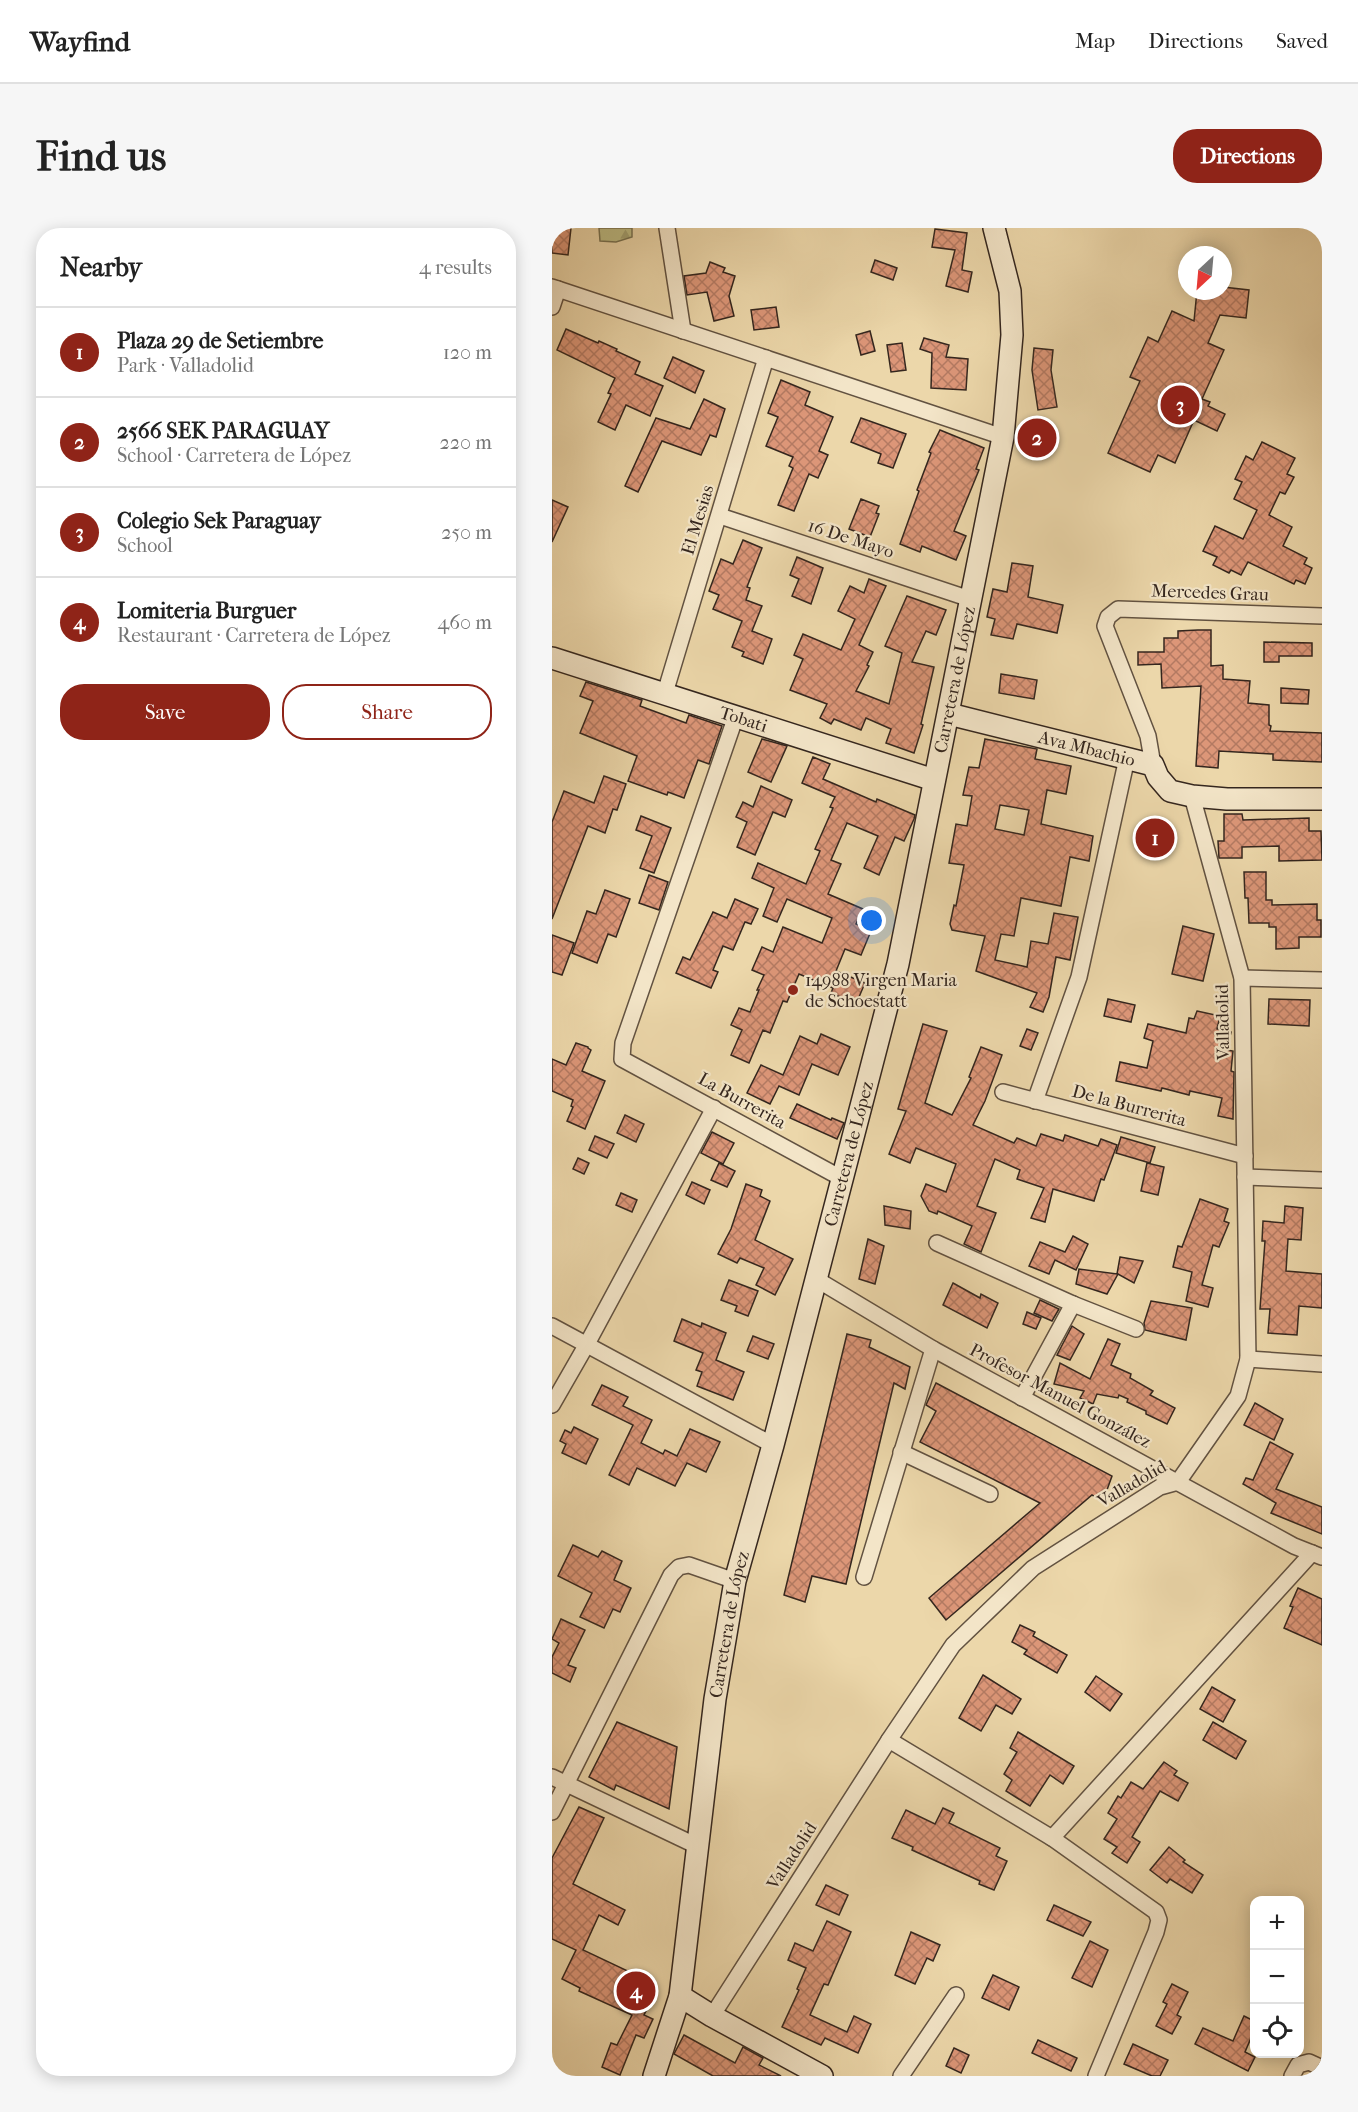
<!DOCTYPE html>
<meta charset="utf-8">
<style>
body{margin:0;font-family:"IM FELL French Canon",serif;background:#f6f6f6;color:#222}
.controls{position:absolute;right:18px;bottom:18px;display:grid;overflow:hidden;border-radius:12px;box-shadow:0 3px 15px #0003}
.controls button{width:54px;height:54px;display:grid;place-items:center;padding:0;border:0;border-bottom:2px solid #e0e0e0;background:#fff;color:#222;font:30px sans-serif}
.compass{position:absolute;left:626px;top:18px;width:54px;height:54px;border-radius:50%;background:#fff;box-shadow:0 3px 15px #0003;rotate:206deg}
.you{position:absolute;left:320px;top:693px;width:21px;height:21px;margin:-15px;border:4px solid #fff;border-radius:50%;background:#1a73e8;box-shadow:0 0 0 9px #1a73e833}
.badge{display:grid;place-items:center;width:39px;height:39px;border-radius:50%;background:#8f2418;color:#fff;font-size:20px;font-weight:700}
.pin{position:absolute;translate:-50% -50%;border:3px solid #fff;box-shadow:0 2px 6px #0006}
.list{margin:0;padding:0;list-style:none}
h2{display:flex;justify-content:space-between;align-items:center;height:78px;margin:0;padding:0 24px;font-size:26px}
h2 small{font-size:20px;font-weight:400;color:#767676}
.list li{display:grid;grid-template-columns:39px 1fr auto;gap:18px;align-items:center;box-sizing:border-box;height:90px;padding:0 24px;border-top:2px solid #e0e0e0}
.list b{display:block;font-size:22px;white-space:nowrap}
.list p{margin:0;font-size:20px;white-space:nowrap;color:#767676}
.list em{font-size:20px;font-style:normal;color:#767676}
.actions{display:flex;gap:12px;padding:18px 24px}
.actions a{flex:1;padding:14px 0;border:2px solid #8f2418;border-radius:24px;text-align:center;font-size:21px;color:#8f2418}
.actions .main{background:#8f2418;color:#fff}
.icon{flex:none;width:33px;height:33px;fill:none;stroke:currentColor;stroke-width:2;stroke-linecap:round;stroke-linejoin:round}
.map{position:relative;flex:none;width:770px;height:1848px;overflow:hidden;border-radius:24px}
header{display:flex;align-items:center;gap:36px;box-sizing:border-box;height:84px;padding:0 30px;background:#fff;border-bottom:2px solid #e0e0e0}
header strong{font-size:28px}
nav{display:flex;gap:33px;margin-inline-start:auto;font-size:21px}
.intro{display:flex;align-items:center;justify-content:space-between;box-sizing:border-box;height:144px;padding:0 36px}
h1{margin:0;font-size:42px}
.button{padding:15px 27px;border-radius:24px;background:#8f2418;color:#fff;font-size:21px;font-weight:700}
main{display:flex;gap:36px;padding:0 36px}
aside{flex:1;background:#fff;border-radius:24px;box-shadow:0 3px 15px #0003}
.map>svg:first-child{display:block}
.forest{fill:url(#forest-firs);stroke:#787252;stroke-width:1.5}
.building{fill:url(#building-cross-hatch);stroke:#34261e;stroke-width:1.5;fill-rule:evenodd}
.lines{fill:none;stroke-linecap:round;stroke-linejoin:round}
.street-casing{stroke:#625241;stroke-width:18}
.secondary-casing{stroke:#34261e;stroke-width:24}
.street{stroke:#f3e5c8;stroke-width:15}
.secondary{stroke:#f3e5c8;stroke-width:21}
.poi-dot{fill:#8f2418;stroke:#f3e5c8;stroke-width:2}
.labels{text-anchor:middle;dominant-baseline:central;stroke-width:4.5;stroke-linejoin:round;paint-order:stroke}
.street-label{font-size:18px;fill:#34261e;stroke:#f3e5c8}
.poi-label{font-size:18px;fill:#34261e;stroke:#f3e5c8;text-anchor:start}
</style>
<header>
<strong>Wayfind</strong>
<nav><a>Map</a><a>Directions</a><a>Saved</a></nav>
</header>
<div class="intro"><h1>Find us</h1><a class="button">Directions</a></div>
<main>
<aside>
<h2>Nearby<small>4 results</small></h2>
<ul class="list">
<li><span class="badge">1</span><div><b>Plaza 29 de Setiembre</b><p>Park · Valladolid</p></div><em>120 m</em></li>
<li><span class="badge">2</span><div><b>2566 SEK PARAGUAY</b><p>School · Carretera de López</p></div><em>220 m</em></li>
<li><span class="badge">3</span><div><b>Colegio Sek Paraguay</b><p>School</p></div><em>250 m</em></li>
<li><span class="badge">4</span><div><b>Lomiteria Burguer</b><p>Restaurant · Carretera de López</p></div><em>460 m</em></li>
</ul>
<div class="actions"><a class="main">Save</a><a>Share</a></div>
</aside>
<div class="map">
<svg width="770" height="1848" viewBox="0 0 770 1848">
<defs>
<pattern id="forest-firs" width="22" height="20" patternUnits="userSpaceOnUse" patternTransform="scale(1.5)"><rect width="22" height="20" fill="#bdbd85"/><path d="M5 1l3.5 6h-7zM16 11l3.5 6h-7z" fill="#a3a272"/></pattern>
<pattern id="building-cross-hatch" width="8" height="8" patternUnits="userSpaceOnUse" patternTransform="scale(1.5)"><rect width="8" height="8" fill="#dc9678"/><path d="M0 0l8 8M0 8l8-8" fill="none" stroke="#b37a62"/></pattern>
</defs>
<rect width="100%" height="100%" fill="#ecd7aa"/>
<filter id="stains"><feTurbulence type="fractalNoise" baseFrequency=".00333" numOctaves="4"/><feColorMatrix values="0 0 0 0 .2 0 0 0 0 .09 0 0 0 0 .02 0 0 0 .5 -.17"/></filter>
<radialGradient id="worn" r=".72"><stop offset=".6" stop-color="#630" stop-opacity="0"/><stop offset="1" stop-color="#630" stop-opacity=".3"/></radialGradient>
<polygon class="forest" points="47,0 80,0 80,9 64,14 48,13"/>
<g class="building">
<polygon points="0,0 19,0 16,27 0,25"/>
<polygon points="383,1 415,5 410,42 420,44 416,64 394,58 403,22 380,19"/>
<polygon points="323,32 345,40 341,52 319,44"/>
<polygon points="158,34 173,40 171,44 183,48 177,68 182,88 162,93 155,64 135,67 132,48 154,45"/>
<polygon points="671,59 697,62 694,90 668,87 656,115 672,122 650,171 658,174 656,178 673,186 665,203 642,192 623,235 606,227 598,244 556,225 588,153 578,149 596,109 606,114 620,83 642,93 645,63 671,63"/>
<polygon points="224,79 227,99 202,102 199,82"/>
<polygon points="14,101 46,115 47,113 65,121 64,123 88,134 83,146 111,158 98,188 74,177 63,202 46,194 59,166 56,165 63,150 5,122"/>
<polygon points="318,103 323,123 309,127 304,107"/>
<polygon points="372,110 397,117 394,129 416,131 414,162 379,160 380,125 368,121"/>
<polygon points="350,115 354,142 339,144 335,117"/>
<polygon points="482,120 501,122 499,142 505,179 486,182 480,142"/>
<polygon points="121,129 152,143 143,165 112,150"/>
<polygon points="229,152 258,164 253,177 281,189 267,223 276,227 266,250 257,246 242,283 226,277 241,240 237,238 241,229 214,218 226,189 216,185"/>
<polygon points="152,171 173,181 164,209 158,207 149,227 110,213 86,264 73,258 104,190 138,201"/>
<polygon points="309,190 354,206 341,240 326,235 329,226 299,214"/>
<polygon points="388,202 432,220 424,241 427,242 402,303 414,308 404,332 370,318 368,324 348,316 367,263 365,262 379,225 377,224"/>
<polygon points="710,214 743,230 735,246 742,249 733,266 728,264 717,287 740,299 731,318 755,330 752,336 760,340 753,356 744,352 742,356 696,334 689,347 679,342 677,345 661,337 665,329 651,323 663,298 691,311 705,282 682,271 690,254 683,251 694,228 701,232"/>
<polygon points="309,271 327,278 324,285 327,286 318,309 297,301"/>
<polygon points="0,272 16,279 0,314"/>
<polygon points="191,312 210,320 195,359 198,360 194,372 210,378 200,403 220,411 211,436 190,428 192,424 180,419 190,393 161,381 167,367 157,363 169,331 181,336"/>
<polygon points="245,329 271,340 259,376 240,368 247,351 238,347"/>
<polygon points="460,335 481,338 476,369 511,377 505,405 465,396 461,411 439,407 443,391 435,389 441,361 455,364"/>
<polygon points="317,351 334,358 307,417 321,424 315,437 317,438 304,463 337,476 350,425 333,418 355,368 394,382 384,407 374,403 360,434 382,439 369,496 371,497 362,525 334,515 339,501 314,490 309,502 282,491 279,496 268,490 275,476 238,462 251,431 242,427 251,406 289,422 303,391 286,383 298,358 312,365"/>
<polygon points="646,402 659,402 659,438 671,437 671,451 698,453 696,475 717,477 717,497 719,498 718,503 770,505 770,534 721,532 721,526 667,523 666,540 644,538 649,458 610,460 609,436 586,437 586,424 612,424 612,410 626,410 626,403"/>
<polygon points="712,414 760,415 760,428 727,428 727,434 712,434"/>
<polygon points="449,446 485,452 482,471 447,465"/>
<polygon points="34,454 90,472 88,478 134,495 137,487 170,498 157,536 146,532 132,570 116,564 115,567 76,553 85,528 28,505 41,473 28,468"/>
<polygon points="729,460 757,462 756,476 729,475"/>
<polygon points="210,511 235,518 219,554 196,544"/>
<path d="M 433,511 L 485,521 L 483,531 L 519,538 L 514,566 L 495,562 L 489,596 L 541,608 L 537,633 L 518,629 L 509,678 L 469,670 L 462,708 L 449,706 L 443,732 L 475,739 L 479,713 L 496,716 L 502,685 L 526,689 L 518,732 L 504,729 L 497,769 L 491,784 L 478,779 L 485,765 L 424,743 L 433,708 L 400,702 L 398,696 L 402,677 L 404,678 L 412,637 L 397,635 L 404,596 L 415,598 L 420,568 L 411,567 L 417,539 L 427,540 ZM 448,577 L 477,582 L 472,607 L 443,601 Z"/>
<polygon points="261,529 278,536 271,551 324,574 325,571 363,587 362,591 352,613 343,609 327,647 312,640 326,608 295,595 279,632 289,636 276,666 311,681 304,696 319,703 309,727 293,721 284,743 313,755 304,776 279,765 281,760 247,746 235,774 231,773 218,805 211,802 197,835 179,827 190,802 179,797 187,780 198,784 207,762 205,762 212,747 200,742 210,719 221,724 231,699 270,715 280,690 235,671 225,694 211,688 222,660 200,650 206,635 254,656 268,623 263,621 281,580 278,579 283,569 250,555"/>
<polygon points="52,548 74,556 65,582 61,581 53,605 36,598 0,691 0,594 12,563 42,575"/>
<polygon points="209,558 240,572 233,589 221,584 203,627 185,619 195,594 184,589 191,574 201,579"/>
<polygon points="672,586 690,586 691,592 757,590 757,603 769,603 770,632 727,633 727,618 690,619 690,630 667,630 666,613 672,613"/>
<polygon points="89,588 119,600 102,645 88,640 100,608 84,602"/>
<polygon points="692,644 714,644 714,672 720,672 720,677 765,676 765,692 769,692 769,709 747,709 747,720 724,721 724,699 717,699 717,695 697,695 696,670 693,670"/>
<polygon points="97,647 116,654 107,682 87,675"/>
<polygon points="53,662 78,671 64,709 56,706 45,735 20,725 35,683 44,686"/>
<polygon points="183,671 206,681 199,696 193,694 181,722 171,718 161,742 166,744 159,760 124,745 131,729 138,732 161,684 175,690"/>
<polygon points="631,698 662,706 651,753 620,746"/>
<polygon points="0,707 22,715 10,747 0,744"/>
<polygon points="556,771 583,777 579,794 552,788"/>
<polygon points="717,771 758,772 757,798 716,796"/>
<polygon points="645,783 668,788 665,801 679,804 675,822 681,823 679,843 682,844 681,891 666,888 670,870 638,863 637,867 610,860 609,863 564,853 568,834 595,840 601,813 592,810 596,796 634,805 637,790 642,791"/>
<polygon points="371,796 395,803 373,875 400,887 419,850 417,849 429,819 450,827 433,873 421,897 462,915 465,910 484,918 489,906 511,913 513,907 546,918 549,911 565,917 552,952 549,951 542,973 501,961 493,994 479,990 492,960 465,951 468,942 443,931 425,978 444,985 429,1024 412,1016 420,998 386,983 385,986 377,983 369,968 374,956 394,964 404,936 364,920 358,935 337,926 354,883 346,881"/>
<polygon points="475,801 486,805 479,822 468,818"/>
<polygon points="269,806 298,819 286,847 260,836 247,867 227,858 218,876 195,865 209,837 231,847 248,808 265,816"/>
<polygon points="24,815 36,819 36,820 39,822 30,843 53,853 33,901 15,893 21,879 19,878 21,872 0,863 0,831 14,837"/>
<polygon points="245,876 279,892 280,890 292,895 285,911 238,890"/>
<polygon points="73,887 92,896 84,914 65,905"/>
<polygon points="160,904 182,915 171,936 149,925"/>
<polygon points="43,908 62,916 55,930 37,922"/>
<polygon points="569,909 603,919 598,935 564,925"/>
<polygon points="26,930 37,935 32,946 21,941"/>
<polygon points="167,935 183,943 175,959 159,952"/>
<polygon points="595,935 612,939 606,967 589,963"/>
<polygon points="140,954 158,962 152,976 134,967"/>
<polygon points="194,956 210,962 208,968 218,973 203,1012 241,1031 223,1067 204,1057 212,1040 188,1030 185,1035 166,1026 179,1001"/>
<polygon points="69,965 85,972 80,984 64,977"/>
<polygon points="648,971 676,981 672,993 677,995 667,1019 661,1017 650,1057 661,1060 656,1079 634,1073 640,1044 621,1039 626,1018 630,1019"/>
<polygon points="332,978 359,983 358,1001 333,997"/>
<polygon points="733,978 751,980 749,1012 736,1011 734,1043 770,1046 770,1080 747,1078 745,1107 716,1105 718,1081 708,1081 713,1013 710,1013 711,993 732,995"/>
<polygon points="521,1008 536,1016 524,1042 503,1032 497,1046 477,1038 488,1014 513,1024"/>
<polygon points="316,1011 332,1018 323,1056 307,1051"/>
<polygon points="568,1029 591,1033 582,1055 566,1046 555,1066 524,1056 527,1041 565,1046"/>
<polygon points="177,1052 206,1063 196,1088 183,1083 185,1078 169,1072"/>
<polygon points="401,1055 428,1070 429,1066 446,1075 435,1100 391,1077"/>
<polygon points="488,1072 507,1081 500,1093 482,1085"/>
<polygon points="599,1073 640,1080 634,1112 593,1102 592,1095"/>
<polygon points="475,1084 489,1090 484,1101 471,1096"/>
<polygon points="130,1091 149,1099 150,1095 174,1105 164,1132 192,1144 181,1172 145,1158 150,1144 144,1142 151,1125 122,1113"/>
<polygon points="520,1098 532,1106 518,1132 505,1127"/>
<polygon points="295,1106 319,1112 317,1119 358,1139 353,1161 342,1155 294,1356 260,1348 253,1374 232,1367"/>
<polygon points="201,1108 222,1116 216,1131 195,1123"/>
<polygon points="556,1111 568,1116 559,1137 579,1146 578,1150 601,1163 598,1167 623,1180 615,1196 594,1186 594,1183 575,1174 576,1171 567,1167 566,1170 545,1166 541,1176 528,1170 532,1163 502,1156 508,1135 538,1151"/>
<polygon points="384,1155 560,1248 551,1273 540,1267 394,1392 377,1370 488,1275 368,1214 384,1183 374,1177"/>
<polygon points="50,1157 76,1169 71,1178 100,1192 89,1215 111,1226 113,1222 125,1228 138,1201 168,1214 154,1244 135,1235 123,1258 85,1240 77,1257 57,1247 81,1197 40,1177"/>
<polygon points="703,1175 731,1191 722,1212 692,1197"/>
<polygon points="22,1199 46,1211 34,1236 10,1225 14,1216 8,1213 13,1202 19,1205"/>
<polygon points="718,1214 741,1226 724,1261 770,1279 770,1306 719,1285 724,1275 691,1256 694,1250 701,1252"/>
<polygon points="21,1317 46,1329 50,1323 70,1333 62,1352 79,1360 68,1384 61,1381 52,1400 28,1389 40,1365 6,1348"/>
<polygon points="746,1360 770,1371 770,1417 732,1400 741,1379 738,1378"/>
<polygon points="9,1391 33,1402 16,1437 24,1440 18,1454 0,1445 0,1429 7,1415 0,1411"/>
<polygon points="468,1397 483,1404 481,1408 515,1427 505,1445 472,1426 475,1422 460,1414"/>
<polygon points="431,1447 469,1471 460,1486 444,1477 429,1503 407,1490"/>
<polygon points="544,1448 570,1466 558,1483 533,1464"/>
<polygon points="660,1459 683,1472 671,1494 648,1481"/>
<polygon points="65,1494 125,1519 117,1581 64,1557 62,1562 37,1549"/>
<polygon points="661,1494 694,1513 684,1531 651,1512"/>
<polygon points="466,1504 522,1538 511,1556 498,1547 478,1578 454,1563 460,1552 452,1546 465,1524 458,1520"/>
<polygon points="612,1534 625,1543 622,1547 636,1555 626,1573 608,1563 580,1609 588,1614 575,1635 560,1625 565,1619 552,1611 565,1591 556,1585 566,1568 569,1570 579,1554 591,1561"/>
<polygon points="27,1579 52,1590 21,1656 73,1682 66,1697 47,1687 31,1722 80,1745 78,1749 105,1761 92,1787 101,1791 92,1810 84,1807 68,1847 50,1839 59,1815 65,1817 80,1787 27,1763 28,1760 10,1751 24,1722 0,1711 0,1630"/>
<polygon points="391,1580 402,1585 397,1595 448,1620 444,1628 455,1633 442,1662 427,1656 428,1653 360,1622 361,1619 340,1610 354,1582 383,1596"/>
<polygon points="617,1619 633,1632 631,1634 651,1647 640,1665 618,1651 615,1655 598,1642"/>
<polygon points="274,1657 296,1667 287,1687 264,1677"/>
<polygon points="502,1677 539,1694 531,1708 495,1692"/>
<polygon points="275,1693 299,1704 276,1757 272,1756 258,1787 295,1804 302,1788 319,1796 306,1825 273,1810 269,1817 230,1799 247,1762 245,1761 254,1740 236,1732 243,1715 261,1723"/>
<polygon points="359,1704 388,1717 381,1733 375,1730 363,1756 343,1747"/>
<polygon points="538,1713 556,1722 540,1759 520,1750"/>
<polygon points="441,1747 467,1759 457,1782 430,1770"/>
<polygon points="620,1756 636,1764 625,1787 629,1789 620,1806 604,1798 615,1776 611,1774"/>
<polygon points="692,1788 702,1793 702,1803 693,1824 703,1829 696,1843 643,1816 651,1800 681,1813"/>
<polygon points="132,1807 183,1835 191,1819 211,1830 207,1837 229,1848 161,1848 122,1826"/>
<polygon points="486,1812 525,1830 519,1843 480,1825"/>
<polygon points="581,1816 616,1832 608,1848 600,1848 572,1836"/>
<polygon points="402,1820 417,1827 409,1845 394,1838"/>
</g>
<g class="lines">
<g class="street-casing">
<g id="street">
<polyline points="115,0 131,103"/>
<polyline points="0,59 451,209"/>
<polyline points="0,79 6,61"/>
<polyline points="168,288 418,371"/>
<polyline points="113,465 214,130"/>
<polyline points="184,488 71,815 70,831 291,951"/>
<polyline points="601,537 596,508 553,398 556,389 566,381 770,388"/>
<polyline points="690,750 770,752"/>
<polyline points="451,864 693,928"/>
<polyline points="483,873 527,749 575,530"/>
<polyline points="693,949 770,952"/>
<polyline points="385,1015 521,1076 584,1101"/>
<polyline points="264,1051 381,1121 742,1318 770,1329"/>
<polyline points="0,1098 221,1217"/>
<polyline points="696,1131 770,1136"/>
<polyline points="470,1170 521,1076"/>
<polyline points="0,1177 35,1116 162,880"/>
<polyline points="349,1224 438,1266"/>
<polyline points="312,1349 381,1121"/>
<polyline points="337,1512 500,1610 604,1684 607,1692 604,1704 544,1848"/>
<polyline points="0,1549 145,1618"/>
<polyline points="0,1584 119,1347 127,1339 137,1337 183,1353"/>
<polyline points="500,1610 760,1325"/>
<polyline points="160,1788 337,1512 401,1417 481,1340 608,1259 626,1254 686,1168 696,1131 690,750 640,568"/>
<polyline points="349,1848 404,1767"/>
<polyline points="740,1848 746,1837 757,1834 770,1840"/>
</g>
</g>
<g class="secondary-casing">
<g id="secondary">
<path id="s1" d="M 0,430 L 382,552"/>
<path id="s2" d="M 397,486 L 601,537 L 606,549 L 618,563 L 640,568 L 675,571 L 770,571"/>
<polyline points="128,1768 160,1788 270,1848"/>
<path id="s3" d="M 102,1848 L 128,1768 L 163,1471 L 183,1353 L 221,1217 L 346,736 L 451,209 L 460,107 L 458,63 L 442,0"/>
</g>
</g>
<use href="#street" class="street"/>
<use href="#secondary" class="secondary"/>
</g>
<circle class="poi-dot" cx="241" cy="762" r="6"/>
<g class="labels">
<g class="street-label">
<text transform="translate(146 292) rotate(-73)">El Mesias</text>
<text transform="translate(299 311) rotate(18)">16 De Mayo</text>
<text transform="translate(658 365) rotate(2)">Mercedes Grau</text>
<text stroke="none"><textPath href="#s3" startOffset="1431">Carretera de López</textPath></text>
<text stroke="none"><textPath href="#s1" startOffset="201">Tobati</textPath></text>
<text stroke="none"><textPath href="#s2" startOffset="142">Ava Mbachio</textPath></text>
<text transform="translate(671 794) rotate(-91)">Valladolid</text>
<text transform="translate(190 873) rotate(29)">La Burrerita</text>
<text transform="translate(577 878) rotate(15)">De la Burrerita</text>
<text stroke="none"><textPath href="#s3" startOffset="945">Carretera de López</textPath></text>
<text transform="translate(508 1168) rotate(28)">Profesor Manuel González</text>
<text transform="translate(580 1256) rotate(-30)">Valladolid</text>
<text stroke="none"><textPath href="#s3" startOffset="459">Carretera de López</textPath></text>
<text transform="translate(240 1628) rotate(-57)">Valladolid</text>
</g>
<g class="poi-label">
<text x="253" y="752">14988 Virgen Maria<tspan x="253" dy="21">de Schoestatt</tspan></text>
</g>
</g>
<rect width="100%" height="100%" filter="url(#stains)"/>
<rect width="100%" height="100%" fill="url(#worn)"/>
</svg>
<div class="controls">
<button>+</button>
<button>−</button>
<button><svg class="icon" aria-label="locate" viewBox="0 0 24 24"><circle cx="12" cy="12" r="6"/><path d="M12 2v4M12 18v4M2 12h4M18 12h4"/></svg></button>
</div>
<svg class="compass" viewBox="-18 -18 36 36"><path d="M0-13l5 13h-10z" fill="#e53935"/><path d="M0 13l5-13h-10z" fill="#767676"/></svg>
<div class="you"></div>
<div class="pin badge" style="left:603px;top:610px">1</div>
<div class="pin badge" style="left:485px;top:210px">2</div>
<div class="pin badge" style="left:628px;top:177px">3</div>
<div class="pin badge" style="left:84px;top:1763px">4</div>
</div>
</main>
